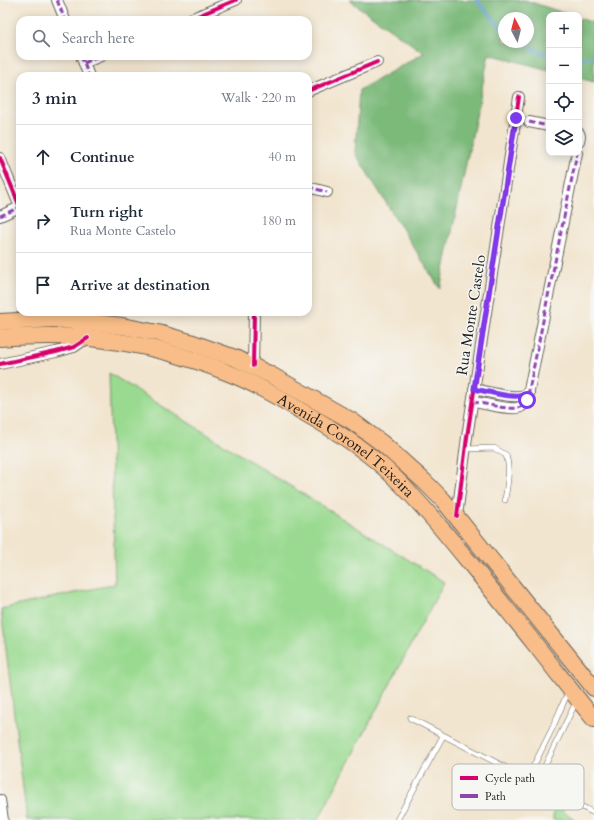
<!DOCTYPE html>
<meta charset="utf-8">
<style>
body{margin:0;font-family:Cardo,serif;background:#f6f6f7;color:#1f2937}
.controls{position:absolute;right:12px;top:12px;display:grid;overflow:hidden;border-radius:8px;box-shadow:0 2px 10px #0003}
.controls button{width:36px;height:36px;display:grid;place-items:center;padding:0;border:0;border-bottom:1px solid #e0e1e3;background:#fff;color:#1f2937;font:20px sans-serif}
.compass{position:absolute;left:498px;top:12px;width:36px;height:36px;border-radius:50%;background:#fff;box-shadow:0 2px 10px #0003;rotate:353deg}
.stop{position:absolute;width:12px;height:12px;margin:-9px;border:3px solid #7c3aed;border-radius:50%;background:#fff}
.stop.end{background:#7c3aed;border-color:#fff;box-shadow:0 1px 4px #0008}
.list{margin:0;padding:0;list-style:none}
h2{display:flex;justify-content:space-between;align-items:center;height:52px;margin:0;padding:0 16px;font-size:17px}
h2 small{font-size:13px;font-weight:400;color:#747a83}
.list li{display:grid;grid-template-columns:26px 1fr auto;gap:12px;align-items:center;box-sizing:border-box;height:64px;padding:0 16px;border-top:1px solid #e0e1e3}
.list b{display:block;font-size:15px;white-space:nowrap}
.list p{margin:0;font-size:13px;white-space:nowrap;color:#747a83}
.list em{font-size:13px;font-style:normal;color:#747a83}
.icon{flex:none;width:22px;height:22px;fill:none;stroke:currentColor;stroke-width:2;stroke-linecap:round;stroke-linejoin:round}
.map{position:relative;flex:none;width:594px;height:820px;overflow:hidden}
.search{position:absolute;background:#fff;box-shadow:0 2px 10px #0003;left:16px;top:16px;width:296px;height:44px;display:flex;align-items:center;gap:10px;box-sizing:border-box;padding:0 14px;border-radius:12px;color:#747a83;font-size:15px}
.panel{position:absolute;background:#fff;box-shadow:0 2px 10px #0003;left:16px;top:72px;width:296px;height:244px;border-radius:12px}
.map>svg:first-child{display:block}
.green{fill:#9ada90;stroke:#5b7b56}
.forest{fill:#7bba7a;stroke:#4c6b4b;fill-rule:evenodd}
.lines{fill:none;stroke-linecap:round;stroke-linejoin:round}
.stream{stroke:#71a5dd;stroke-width:3}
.service-casing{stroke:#67625b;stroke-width:6}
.minor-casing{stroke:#67625b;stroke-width:12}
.trunk-casing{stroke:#67625b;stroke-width:18}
.service{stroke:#fff;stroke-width:5}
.minor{stroke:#fff;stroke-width:10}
.trunk{stroke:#f8bd88;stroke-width:16}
.quiet{stroke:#8e44ad;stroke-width:3;stroke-dasharray:6 3;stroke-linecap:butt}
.cycleway-casing{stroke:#f6f6f2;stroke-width:6}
.cycleway{stroke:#d6006c;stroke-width:4}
.route{stroke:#7c3aed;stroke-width:5}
.labels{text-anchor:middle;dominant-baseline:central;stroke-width:3;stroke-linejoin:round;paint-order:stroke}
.street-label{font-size:15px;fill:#1c1c1c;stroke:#f6f6f2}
.key{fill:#f6f6f2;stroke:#b5b5b2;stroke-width:1}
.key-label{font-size:11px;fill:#1c1c1c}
</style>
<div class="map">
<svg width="594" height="820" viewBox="0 0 594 820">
<rect width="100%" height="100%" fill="#f6f6f2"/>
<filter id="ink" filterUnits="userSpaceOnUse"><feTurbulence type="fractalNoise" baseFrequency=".025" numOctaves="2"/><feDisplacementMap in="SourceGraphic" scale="8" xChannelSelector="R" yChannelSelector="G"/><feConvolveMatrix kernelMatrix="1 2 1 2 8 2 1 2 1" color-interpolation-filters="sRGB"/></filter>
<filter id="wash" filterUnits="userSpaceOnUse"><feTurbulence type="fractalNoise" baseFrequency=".012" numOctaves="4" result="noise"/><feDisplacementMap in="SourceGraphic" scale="16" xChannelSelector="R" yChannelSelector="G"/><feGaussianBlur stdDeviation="0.9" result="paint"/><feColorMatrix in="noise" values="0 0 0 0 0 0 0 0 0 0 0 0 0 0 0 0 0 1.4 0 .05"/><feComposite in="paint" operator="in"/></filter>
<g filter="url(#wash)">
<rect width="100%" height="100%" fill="#f2e5cf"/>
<g class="green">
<polygon points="109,373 444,582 318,820 27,820 1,609 115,584"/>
<polygon points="554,804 574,820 553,820"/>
</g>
<g class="forest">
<path d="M 349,0 L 525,0 L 570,15 L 549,15 L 549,70 L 489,54 L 440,289 L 355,153 L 359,90 L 424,53 ZM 504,18 L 528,18 L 528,42 L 504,42 Z"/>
<polygon points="579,18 594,23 594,82 579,78"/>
</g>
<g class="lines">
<g class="stream">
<polyline points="476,0 500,26 504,29"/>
<polyline points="523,42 538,52 549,54"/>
<polyline points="579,59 582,59 594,56"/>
</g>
</g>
</g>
<g filter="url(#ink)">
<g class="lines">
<g class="service-casing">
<g id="service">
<path d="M 466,449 L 494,448 L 506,455 C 511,470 507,485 505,500"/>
<polyline points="410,718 594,813"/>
<polyline points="527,779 552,729 568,692"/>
<polyline points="536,784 576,702"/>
<polyline points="397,820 443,736"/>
</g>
</g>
<g class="minor-casing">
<g id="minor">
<polyline points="57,0 65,20"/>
<polyline points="188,20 236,0"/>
<polyline points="81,56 89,76"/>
<polyline points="84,63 101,56"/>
<polyline points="308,91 377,62"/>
<polyline points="529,122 549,126"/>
<polyline points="579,133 580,136 579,141"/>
<polyline points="0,158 20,207"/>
<polyline points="308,187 327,192"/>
<polyline points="0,216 20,207"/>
<polyline points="0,364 56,352 74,347 87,338"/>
<polyline points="253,366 254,312"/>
<path d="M 474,389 C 490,392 514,400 529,394"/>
<path d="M 473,402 C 483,403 508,410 517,408 C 522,407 525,404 527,400 L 577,153"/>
<polyline points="457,516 467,437 519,97"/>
<polyline points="0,800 3,820"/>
</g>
</g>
<g class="trunk-casing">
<g id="trunk">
<polyline points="0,322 54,319 87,322 122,326 158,333 193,343 235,358 271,375 352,421 383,444 424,481 443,500 594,688"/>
<path id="s1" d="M 0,338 C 28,336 61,335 90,338 C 138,343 186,355 231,374 C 256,384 280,398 303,412 C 335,430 368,451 394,477 C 425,507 451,540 478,573 C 496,596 515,619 534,643 C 554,668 573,694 594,719"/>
</g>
</g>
<use href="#service" class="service"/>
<use href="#minor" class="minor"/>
<use href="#trunk" class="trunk"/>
<g class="quiet">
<polyline points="57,0 65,20"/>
<polyline points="81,56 89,76"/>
<polyline points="84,63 101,56"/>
<polyline points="529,122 549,126"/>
<polyline points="579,133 580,136 579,141"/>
<polyline points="308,187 327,192"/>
<polyline points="0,216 20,207"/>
<path d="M 474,389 C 490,392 514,400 529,394"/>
<path d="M 473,402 C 483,403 508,410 517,408 C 522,407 525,404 527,400 L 577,153"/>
</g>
<g class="cycleway-casing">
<g id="cycleway">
<polyline points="188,20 236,0"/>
<polyline points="308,91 377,62"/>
<polyline points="0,158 20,207"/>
<polyline points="0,364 56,352 74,347 88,338"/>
<polyline points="253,366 254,312"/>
<polyline points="457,516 467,437 519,97"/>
</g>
</g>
<use href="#cycleway" class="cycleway"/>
</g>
</g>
<g class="lines" filter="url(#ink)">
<path class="route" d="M 516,118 L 474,389 C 490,392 515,400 529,394 L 527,400"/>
</g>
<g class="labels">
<g class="street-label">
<text transform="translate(471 315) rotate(-81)">Rua Monte Castelo</text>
<text stroke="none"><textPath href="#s1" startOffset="372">Avenida Coronel Teixeira</textPath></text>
</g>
</g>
<rect x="452" y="764" width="132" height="46" rx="6" class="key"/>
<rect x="460" y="776" width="18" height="4" fill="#d6006c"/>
<rect x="460" y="794" width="18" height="4" fill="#8e44ad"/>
<g class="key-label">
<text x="485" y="782">Cycle path</text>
<text x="485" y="800">Path</text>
</g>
</svg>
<div class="controls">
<button>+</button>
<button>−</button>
<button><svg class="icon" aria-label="locate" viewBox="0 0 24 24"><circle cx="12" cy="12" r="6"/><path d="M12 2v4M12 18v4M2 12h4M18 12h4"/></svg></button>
<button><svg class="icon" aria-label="layers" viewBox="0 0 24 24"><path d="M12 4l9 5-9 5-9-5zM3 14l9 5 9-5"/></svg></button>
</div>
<svg class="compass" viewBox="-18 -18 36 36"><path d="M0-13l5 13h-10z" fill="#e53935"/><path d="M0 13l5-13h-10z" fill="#747a83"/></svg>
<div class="stop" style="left:527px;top:400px"></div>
<div class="stop end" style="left:516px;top:118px"></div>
<div class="search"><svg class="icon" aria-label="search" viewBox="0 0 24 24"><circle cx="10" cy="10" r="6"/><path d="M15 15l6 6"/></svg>Search here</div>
<section class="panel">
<h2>3 min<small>Walk · 220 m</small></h2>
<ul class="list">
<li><svg class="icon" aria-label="ahead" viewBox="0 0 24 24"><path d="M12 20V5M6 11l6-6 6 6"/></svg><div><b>Continue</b></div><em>40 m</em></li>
<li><svg class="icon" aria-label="right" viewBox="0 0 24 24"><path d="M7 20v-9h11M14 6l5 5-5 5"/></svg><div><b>Turn right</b><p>Rua Monte Castelo</p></div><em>180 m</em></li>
<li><svg class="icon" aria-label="arrive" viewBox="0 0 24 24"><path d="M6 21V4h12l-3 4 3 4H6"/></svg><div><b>Arrive at destination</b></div></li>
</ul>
</section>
</div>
